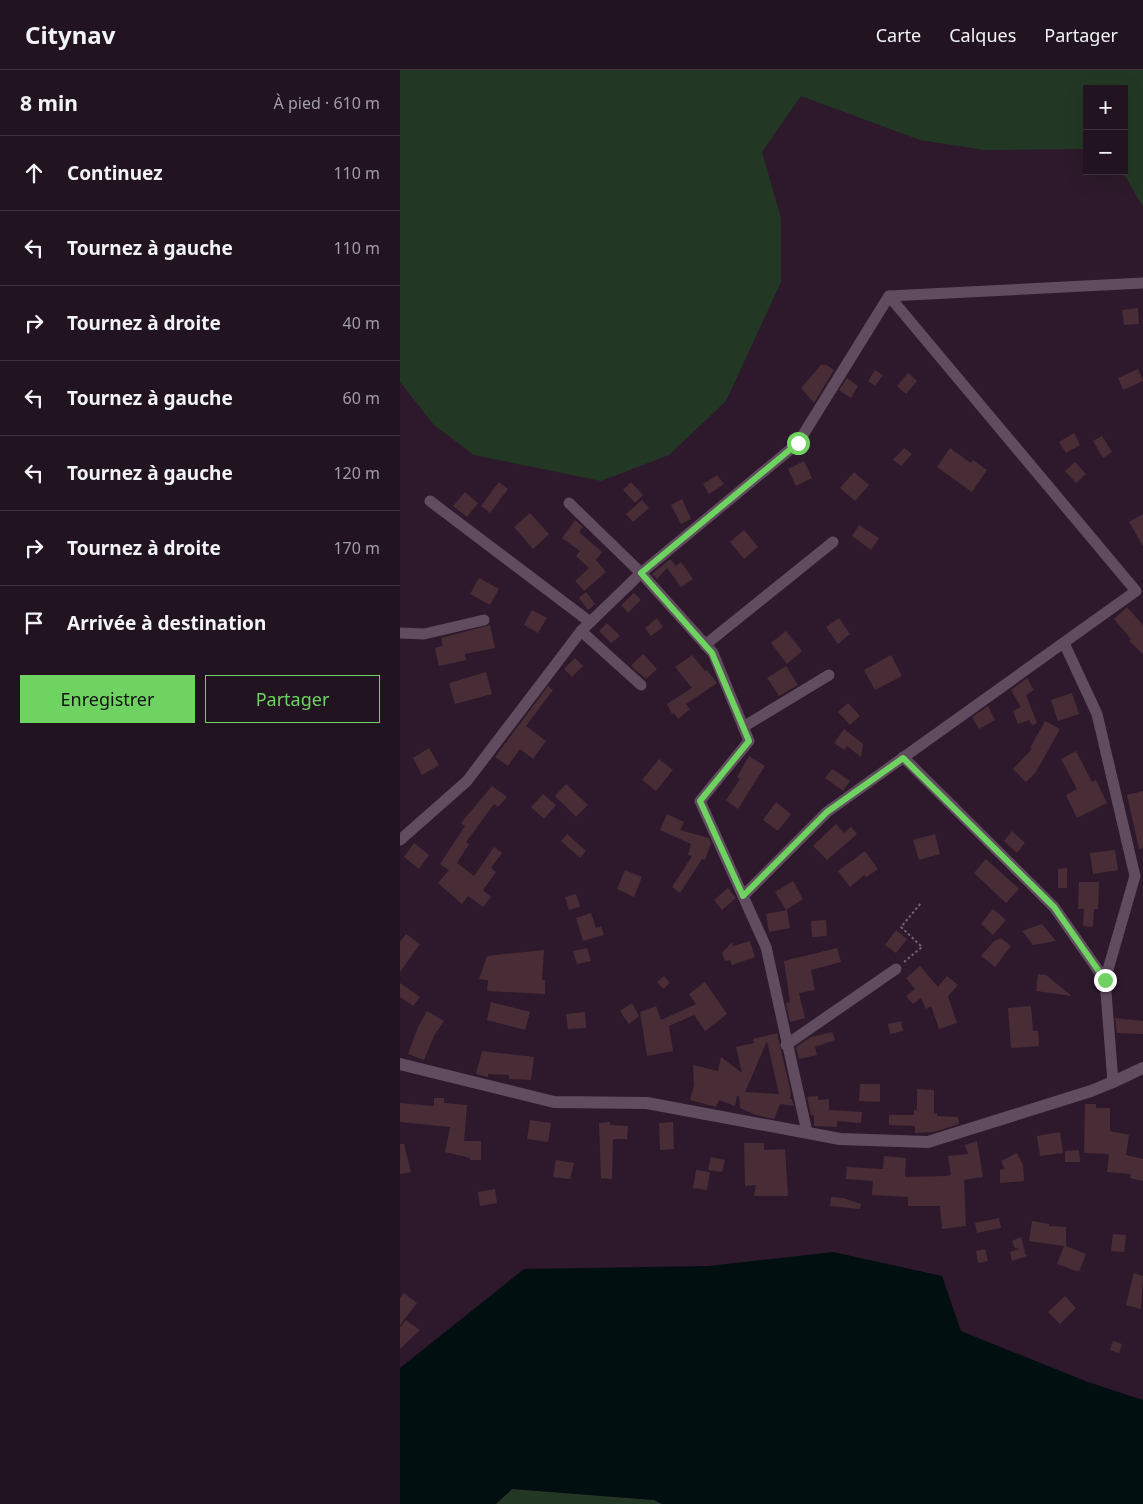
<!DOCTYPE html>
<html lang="fr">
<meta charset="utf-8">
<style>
body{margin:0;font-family:"Noto Sans",sans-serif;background:#2a1c29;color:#f1f3f6}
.controls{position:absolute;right:15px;top:15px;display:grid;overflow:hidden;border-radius:0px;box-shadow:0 5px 20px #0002}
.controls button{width:45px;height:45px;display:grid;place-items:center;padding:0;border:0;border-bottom:1px solid #3f323e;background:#221320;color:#f1f3f6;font:25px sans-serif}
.stop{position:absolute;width:15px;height:15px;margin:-11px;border:4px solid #6ed360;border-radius:50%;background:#fff}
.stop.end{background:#6ed360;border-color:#fff;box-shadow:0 1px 5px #0008}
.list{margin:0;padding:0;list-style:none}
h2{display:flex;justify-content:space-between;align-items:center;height:65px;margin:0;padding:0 20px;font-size:21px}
h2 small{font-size:16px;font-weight:400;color:#a29ea5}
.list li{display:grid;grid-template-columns:32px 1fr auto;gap:15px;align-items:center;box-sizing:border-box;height:75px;padding:0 20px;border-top:1px solid #3f323e}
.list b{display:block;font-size:19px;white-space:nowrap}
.list em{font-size:16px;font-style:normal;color:#a29ea5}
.actions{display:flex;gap:10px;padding:15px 20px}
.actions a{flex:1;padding:11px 0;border:1px solid #6ed360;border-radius:0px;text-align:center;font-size:18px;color:#6ed360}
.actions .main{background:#6ed360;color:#111}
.icon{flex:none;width:28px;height:28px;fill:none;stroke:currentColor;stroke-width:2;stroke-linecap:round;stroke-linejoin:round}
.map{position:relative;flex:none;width:743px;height:1434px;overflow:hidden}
header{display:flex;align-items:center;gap:30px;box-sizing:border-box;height:70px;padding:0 25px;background:#221320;border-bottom:1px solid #3f323e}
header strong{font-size:24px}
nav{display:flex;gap:28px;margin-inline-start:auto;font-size:18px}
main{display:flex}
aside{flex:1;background:#221320}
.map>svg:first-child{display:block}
.green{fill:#223824}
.water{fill:#020f10}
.building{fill:#482d36;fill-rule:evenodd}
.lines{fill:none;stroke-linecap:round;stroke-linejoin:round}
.path{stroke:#746272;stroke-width:2;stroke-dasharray:2.5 2.5;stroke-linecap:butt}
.minor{stroke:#614b5f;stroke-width:11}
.tertiary{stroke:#614b5f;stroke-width:12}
.secondary{stroke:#614b5f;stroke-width:12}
.route{stroke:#6ed360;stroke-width:6}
</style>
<header>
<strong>Citynav</strong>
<nav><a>Carte</a><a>Calques</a><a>Partager</a></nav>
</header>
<main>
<aside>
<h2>8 min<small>À pied · 610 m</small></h2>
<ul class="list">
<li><svg class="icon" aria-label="ahead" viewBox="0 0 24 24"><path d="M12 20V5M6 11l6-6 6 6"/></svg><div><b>Continuez</b></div><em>110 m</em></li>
<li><svg class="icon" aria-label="left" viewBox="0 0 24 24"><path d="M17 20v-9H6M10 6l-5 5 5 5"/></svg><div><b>Tournez à gauche</b></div><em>110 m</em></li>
<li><svg class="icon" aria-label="right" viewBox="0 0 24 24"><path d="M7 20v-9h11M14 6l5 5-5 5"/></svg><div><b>Tournez à droite</b></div><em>40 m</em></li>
<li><svg class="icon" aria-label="left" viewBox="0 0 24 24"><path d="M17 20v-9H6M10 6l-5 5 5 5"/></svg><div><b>Tournez à gauche</b></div><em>60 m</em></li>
<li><svg class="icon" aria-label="left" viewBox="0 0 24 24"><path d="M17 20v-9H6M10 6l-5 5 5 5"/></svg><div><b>Tournez à gauche</b></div><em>120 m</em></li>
<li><svg class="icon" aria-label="right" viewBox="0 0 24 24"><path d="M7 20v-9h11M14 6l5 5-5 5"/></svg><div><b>Tournez à droite</b></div><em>170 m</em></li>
<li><svg class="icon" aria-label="arrive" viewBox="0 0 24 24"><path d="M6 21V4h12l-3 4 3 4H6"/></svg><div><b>Arrivée à destination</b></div></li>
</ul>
<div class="actions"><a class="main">Enregistrer</a><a>Partager</a></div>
</aside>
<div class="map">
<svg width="743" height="1434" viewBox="0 0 743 1434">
<rect width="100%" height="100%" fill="#2d192b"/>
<g class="green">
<polygon points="0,0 743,0 743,137 722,101 724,101 724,19 687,19 687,79 584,80 520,70 401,26 362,82 381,148 381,212 326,331 269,385 201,411 74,385 34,355 0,312"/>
<polygon points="112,1419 254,1430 262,1434 96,1434"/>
</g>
<polygon class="water" points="433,1182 542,1206 561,1261 688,1312 743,1330 743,1434 262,1434 254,1430 112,1419 96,1434 0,1434 0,1298 124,1199 308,1196"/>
<g class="building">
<polygon points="738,238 739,254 724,255 722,240"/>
<polygon points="422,294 424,296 425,294 434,300 414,333 401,318"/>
<polygon points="738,299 743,311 723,320 718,308"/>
<polygon points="475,300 483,305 475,316 468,311"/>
<polygon points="508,303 517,311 506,324 497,316"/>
<polygon points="447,308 458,316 451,328 439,320"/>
<polygon points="674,363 680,375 666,383 659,372"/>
<polygon points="702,366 712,382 703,388 693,371"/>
<polygon points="504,378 512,384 501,396 493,390"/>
<polygon points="550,378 571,393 573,390 587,400 572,422 537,397"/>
<polygon points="404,391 412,408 396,416 388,399"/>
<polygon points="675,392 686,404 676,413 665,401"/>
<polygon points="454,402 469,415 455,431 440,418"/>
<polygon points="317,405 324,414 309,424 303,414"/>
<polygon points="99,412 108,419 90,443 81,436"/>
<polygon points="231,412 243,425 235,433 223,420"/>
<polygon points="65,422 78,433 67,447 53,436"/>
<polygon points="282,429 291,449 281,454 271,435"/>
<polygon points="242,430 249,438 233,452 226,444"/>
<polygon points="130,443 149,464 133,479 114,457"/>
<polygon points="743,444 743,476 729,452"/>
<polygon points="175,450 183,457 179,462 202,482 196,490 206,502 184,521 175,511 189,498 176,486 180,481 162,468"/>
<polygon points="459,455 479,468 471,480 452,466"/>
<polygon points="344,460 358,477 344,489 330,472"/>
<polygon points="270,489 276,496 281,492 293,509 281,517 267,498 257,509 252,504"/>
<polygon points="79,508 99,519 90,535 70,524"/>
<polygon points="186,522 195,534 188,540 179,528"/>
<polygon points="234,523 241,530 228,543 221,535"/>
<polygon points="727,537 743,555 743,584 729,571 731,569 714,549"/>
<polygon points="132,540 147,548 138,563 124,555"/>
<polygon points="257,548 263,557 251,566 245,558"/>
<polygon points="439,548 450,564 438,574 426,557"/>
<polygon points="207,553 220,566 211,573 199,561"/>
<polygon points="90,555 95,578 65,584 66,590 39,596 35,578 43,576 41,568"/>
<polygon points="386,561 402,581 387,594 371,573"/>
<polygon points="243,584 257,599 246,609 231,596"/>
<polygon points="292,585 305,601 307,600 317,613 286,634 290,639 278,649 274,643 272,644 267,634 292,618 275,597"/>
<polygon points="491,585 502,606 475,620 464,600"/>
<polygon points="175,588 183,596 172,607 164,599"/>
<polygon points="386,596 398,615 379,626 367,608"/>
<polygon points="86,602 92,624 55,634 49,613"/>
<polygon points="627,608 634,620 626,625 637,653 632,655 629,650 618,654 613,641 621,637 611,620"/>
<polygon points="148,616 153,620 126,656 146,671 133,689 120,679 108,696 95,687"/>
<polygon points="672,623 679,644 658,651 651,630"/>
<polygon points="448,633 460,646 450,655 438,642"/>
<polygon points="588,636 595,650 579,659 572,647"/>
<polygon points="645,651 660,659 636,702 626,712 613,699 632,679 630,678"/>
<polygon points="444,659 463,674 461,687 447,676 444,680 434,673"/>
<polygon points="29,678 39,695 22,705 13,688"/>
<polygon points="676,681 692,712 696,710 707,733 677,748 666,725 677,719 661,689"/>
<polygon points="349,686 365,696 338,739 326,730 340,709 337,707"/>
<polygon points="259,689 273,700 256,721 242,710"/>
<polygon points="432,699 450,711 443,721 425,708"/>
<polygon points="166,714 188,735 176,747 155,726"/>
<polygon points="92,716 107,727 98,737 94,734 66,772 69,774 57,793 74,806 94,777 102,783 91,798 96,802 83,820 91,827 83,837 68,826 62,834 38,813 49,800 40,794 65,756 61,753"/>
<polygon points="743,721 743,778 739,779 727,725"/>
<polygon points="143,724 156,735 144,749 131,737"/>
<polygon points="376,732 391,744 378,761 363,750"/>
<polygon points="267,744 284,752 280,760 309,768 311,773 305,790 302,789 280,823 272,817 292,786 288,785 291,774 260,760"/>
<polygon points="436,754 444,763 451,757 457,764 427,790 413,776"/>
<polygon points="612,761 625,773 617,783 604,771"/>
<polygon points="167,764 186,781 180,788 161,771"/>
<polygon points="535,764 540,784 519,790 513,770"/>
<polygon points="14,773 29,785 19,799 4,787"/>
<polygon points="715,780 718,800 693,804 690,783"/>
<polygon points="465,781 478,799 466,807 464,805 450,817 438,801"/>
<polygon points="586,789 619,819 606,833 574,803"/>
<polygon points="667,798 667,818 658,818 658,799"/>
<polygon points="225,800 242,807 234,827 217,819"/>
<polygon points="393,811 403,829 386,840 375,822"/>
<polygon points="679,812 699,812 698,839 694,839 693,857 683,856 684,839 678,839"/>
<polygon points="328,818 336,828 322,840 314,830"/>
<polygon points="176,824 180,837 169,840 165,827"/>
<polygon points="593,839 606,850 593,865 581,854"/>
<polygon points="387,840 390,858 369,862 366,844"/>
<polygon points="191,843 196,858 201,856 204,865 183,871 176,848"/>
<polygon points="426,850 427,866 412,867 411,851"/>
<polygon points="642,854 656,871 633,875 622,861"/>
<polygon points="496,860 507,869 496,883 485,875"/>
<polygon points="6,864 20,874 0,902 0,872"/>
<polygon points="601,868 611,876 595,897 581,886 594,871"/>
<polygon points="350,871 355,887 332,895 330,890 325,891 322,883 332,872 333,876"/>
<polygon points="187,878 191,891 177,894 173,881"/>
<polygon points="437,878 441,892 411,900 415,920 399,923 405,948 390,952 386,933 390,932 384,891"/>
<polygon points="144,880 142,910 145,910 145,924 87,921 88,910 79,909 87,886"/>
<polygon points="520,896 538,917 547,906 558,915 548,926 557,953 539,959 531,936 526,939 521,928 513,934 506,926 515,919 506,908"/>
<polygon points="638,904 646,905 672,926 636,921"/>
<polygon points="264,906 270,913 263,919 257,912"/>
<polygon points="305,912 327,944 305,961 294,945 269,956 273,981 247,986 240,942 256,936 261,950 296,934 289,924"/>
<polygon points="0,913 20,927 13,936 0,927"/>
<polygon points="91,932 130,942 125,960 87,950"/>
<polygon points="232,933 239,946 229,954 220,941"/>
<polygon points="631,936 633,961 638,961 639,976 611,978 608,938"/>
<polygon points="27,941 44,951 34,966 24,990 8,984 18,957"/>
<polygon points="185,942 186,958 168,959 166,944"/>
<polygon points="715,948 743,951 743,964 717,963"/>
<polygon points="501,951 503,961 490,964 488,954"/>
<polygon points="432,962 435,970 415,977 417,985 399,989 396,977 411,967"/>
<path d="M 377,963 L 391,1023 L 390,1029 L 392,1029 L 394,1036 L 380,1034 L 374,1049 L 356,1045 L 340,1038 L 339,1026 L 337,1026 L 335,1036 L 319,1030 L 316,1037 L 290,1030 L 294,1015 L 293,995 L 318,1001 L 321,987 L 342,1003 L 336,977 L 354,973 L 353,969 ZM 367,971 L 379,1024 L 345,1022 L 346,1020 Z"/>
<polygon points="82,981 134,987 131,1010 109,1009 109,1005 88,1004 88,1007 76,1004"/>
<polygon points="460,1014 480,1014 480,1032 459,1031"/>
<polygon points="517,1019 534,1020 534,1044 537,1043 537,1046 558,1047 559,1054 534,1062 515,1063 515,1056 489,1055 489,1045 514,1045 514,1040 517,1040"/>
<polygon points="418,1026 418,1030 429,1029 429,1040 462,1042 461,1053 437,1051 437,1057 414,1056 414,1045 411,1045 407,1027"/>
<polygon points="34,1028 44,1028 44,1033 67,1035 64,1071 81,1071 81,1090 70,1090 70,1088 45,1082 50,1057 0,1052 0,1033 34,1036"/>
<polygon points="685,1034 696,1034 696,1038 710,1038 710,1061 729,1065 726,1085 743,1089 743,1111 730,1108 731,1104 707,1102 709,1084 684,1083"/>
<polygon points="130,1050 151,1053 148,1072 127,1069"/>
<polygon points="210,1052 210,1055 228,1056 227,1069 213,1069 212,1109 201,1108 199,1053"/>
<polygon points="273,1052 274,1079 260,1080 259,1053"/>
<polygon points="660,1062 663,1083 640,1086 637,1066"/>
<polygon points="577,1071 583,1107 564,1110 566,1156 542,1159 540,1136 508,1136 508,1127 472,1125 473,1111 446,1109 447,1097 483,1099 484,1086 506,1088 505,1107 546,1106 551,1105 548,1086 568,1084 565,1075"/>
<polygon points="344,1073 364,1073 364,1080 385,1079 388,1126 354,1126 356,1115 345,1116"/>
<polygon points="0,1074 4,1074 11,1102 0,1104"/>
<polygon points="679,1080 680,1092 665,1092 665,1081"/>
<polygon points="617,1083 623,1095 624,1111 600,1113 600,1100 605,1099 601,1091"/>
<polygon points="311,1087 325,1090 322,1102 308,1100"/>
<polygon points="156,1090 174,1093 170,1109 153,1107"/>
<polygon points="296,1100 310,1102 307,1120 293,1118"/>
<polygon points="95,1119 97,1133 80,1136 78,1122"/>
<polygon points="431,1127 443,1128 461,1134 460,1139 430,1136"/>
<polygon points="599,1148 601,1158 577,1163 575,1153"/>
<polygon points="632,1151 649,1154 649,1156 666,1157 666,1176 686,1184 679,1202 657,1194 664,1176 629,1171"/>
<polygon points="713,1164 726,1165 724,1182 711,1181"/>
<polygon points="621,1167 625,1182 623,1181 627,1186 612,1191 610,1182 619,1179 615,1178 612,1171"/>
<polygon points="585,1179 588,1191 578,1193 576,1181"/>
<polygon points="734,1203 743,1206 741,1239 726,1235"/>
<polygon points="4,1223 17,1233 0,1255 0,1228"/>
<polygon points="665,1226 676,1238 660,1254 648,1242"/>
<polygon points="6,1250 20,1260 0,1279 0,1257"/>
<polygon points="713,1271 722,1274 719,1283 710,1280"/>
</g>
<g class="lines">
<polyline class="path" points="504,892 522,877 501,857 521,833"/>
<g class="minor">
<polyline points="30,431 190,552"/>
<polyline points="169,433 241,503 313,583 349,671 300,731 366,877 407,1062"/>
<polyline points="181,561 241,615"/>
<polyline points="0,563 24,564 84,550"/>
<polyline points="664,573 697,644 735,806 705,910 713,1012"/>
<polyline points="305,575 433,472"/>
<polyline points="343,657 429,605"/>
<polyline points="503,687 654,837 705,910"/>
<polyline points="0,770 67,711 181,561 241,503 398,373 489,226 743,213"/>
<polyline points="343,826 427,742 736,521 489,226"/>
<polyline points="386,975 496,899"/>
</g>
<polyline class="tertiary" points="713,1012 743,998"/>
<polyline class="secondary" points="0,994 154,1032 247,1033 440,1069 528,1072 691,1021 713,1012"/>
</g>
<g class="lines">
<polyline class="route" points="398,373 241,503 312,583 349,671 300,731 343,826 427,742 503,688 654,837 705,910"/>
</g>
</svg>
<div class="controls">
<button>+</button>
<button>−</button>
</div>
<div class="stop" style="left:398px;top:373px"></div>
<div class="stop end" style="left:705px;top:910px"></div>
</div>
</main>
